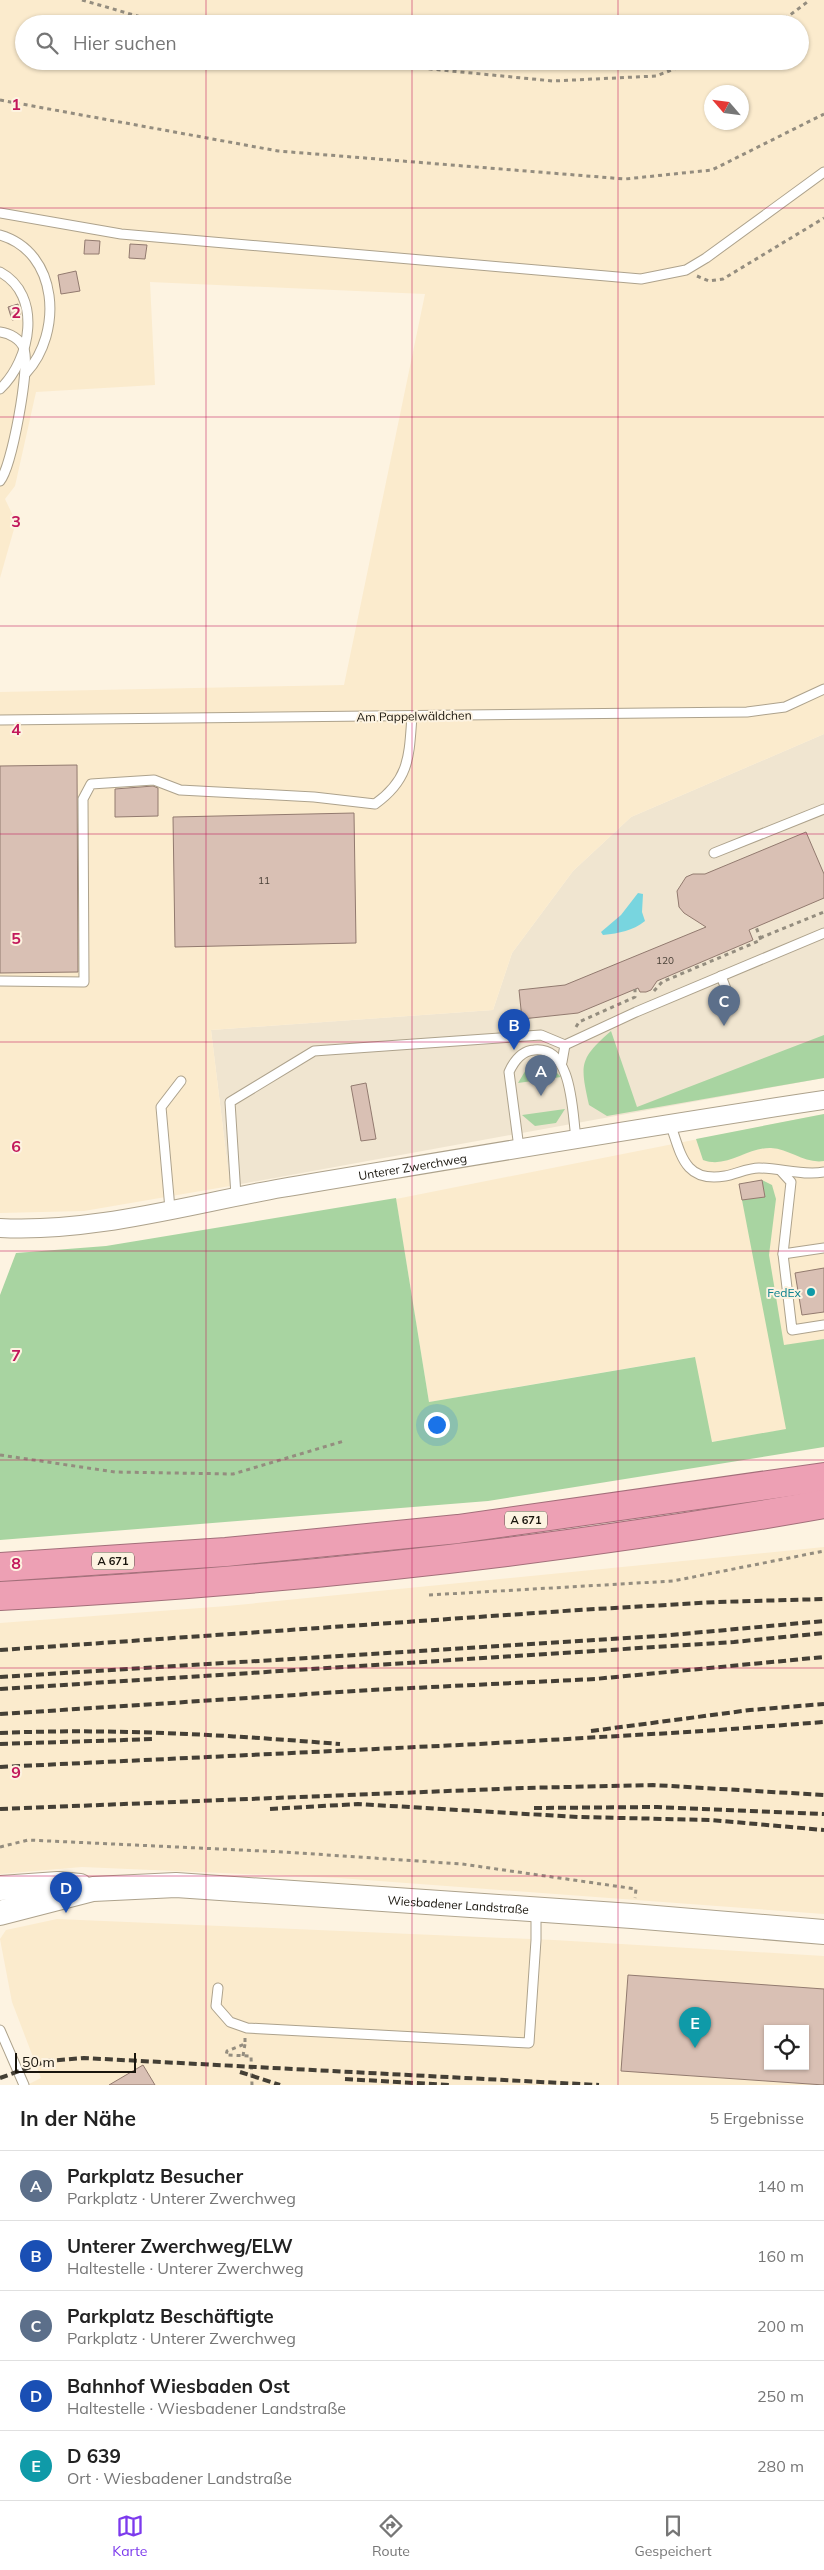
<!DOCTYPE html>
<html lang="de">
<meta charset="utf-8">
<style>
body{margin:0;font-family:Mulish,sans-serif;background:#f6f6f6;color:#222}
.controls{position:absolute;right:15px;bottom:15px;display:grid;overflow:hidden;border-radius:0px;box-shadow:0 1px 4px #0004}
.controls button{width:45px;height:45px;display:grid;place-items:center;padding:0;border:0;border-bottom:1px solid #e0e0e0;background:#fff;color:#222;font:25px sans-serif}
.compass{position:absolute;left:704px;top:85px;width:45px;height:45px;border-radius:50%;background:#fff;box-shadow:0 1px 4px #0004;rotate:298deg}
.scale{position:absolute;left:15px;bottom:12px;width:121px;box-sizing:border-box;padding-left:5px;border:2px solid #19150d;border-top:0;font-size:14px;line-height:18px;white-space:nowrap;color:#19150d;-webkit-text-stroke:4px #fdf3e1;paint-order:stroke}
.you{position:absolute;left:436px;top:1424px;width:18px;height:18px;margin:-12px;border:4px solid #fff;border-radius:50%;background:#1a73e8;box-shadow:0 0 0 8px #1a73e833}
.badge{display:grid;place-items:center;width:32px;height:32px;border-radius:50%;background:#7c3aed;color:#fff;font-size:16px;font-weight:700}
.pin{position:absolute;translate:-50% -41px;filter:drop-shadow(0 1px 2px #0008)}
.pin::after{content:'';position:absolute;top:26px;width:18px;height:15px;background:inherit;clip-path:polygon(0 0,100% 0,50% 100%)}
.list{margin:0;padding:0;list-style:none}
h2{display:flex;justify-content:space-between;align-items:center;height:65px;margin:0;padding:0 20px;font-size:21px}
h2 small{font-size:16px;font-weight:400;color:#767676}
.list li{display:grid;grid-template-columns:32px 1fr auto;gap:15px;align-items:center;box-sizing:border-box;height:70px;padding:0 20px;border-top:1px solid #e0e0e0}
.list b{display:block;font-size:19px;white-space:nowrap}
.list p{margin:0;font-size:16px;white-space:nowrap;color:#767676}
.list em{font-size:16px;font-style:normal;color:#767676}
.icon{flex:none;width:28px;height:28px;fill:none;stroke:currentColor;stroke-width:2;stroke-linecap:round;stroke-linejoin:round}
.map{position:relative;flex:none;width:824px;height:2085px;overflow:hidden}
.search{position:absolute;background:#fff;box-shadow:0 1px 4px #0004;left:15px;right:15px;top:15px;height:55px;display:flex;align-items:center;gap:12px;box-sizing:border-box;padding:0 18px;border-radius:28px;color:#767676;font-size:19px}
.sheet{height:415px;background:#fff}
nav{display:flex;justify-content:space-around;align-items:center;box-sizing:border-box;height:70px;border-top:1px solid #e0e0e0;background:#fff;font-size:14px;color:#767676}
nav a{display:grid;justify-items:center;gap:2px}
nav .on{color:#7c3aed}
.map>svg:first-child{display:block}
.commercial{fill:#f0e5d0}
.built{fill:#fbebcd;fill-rule:evenodd}
.green{fill:#a8d4a1}
.water{fill:#78d5df}
.building{fill:#d9c0b4;stroke:#927a6f;fill-rule:evenodd}
.lines{fill:none;stroke-linecap:round;stroke-linejoin:round}
.service-casing{stroke:#ada28c;stroke-width:11}
.minor-casing{stroke:#ada28c;stroke-width:20}
.secondary-casing{stroke:#ada28c;stroke-width:26}
.motorway-casing{stroke:#a36f7a;stroke-width:30}
.path{stroke:#948d7f;stroke-width:3;stroke-dasharray:4 4;stroke-linecap:butt}
.service{stroke:#fff;stroke-width:9}
.minor{stroke:#fff;stroke-width:18}
.secondary{stroke:#fff;stroke-width:24}
.motorway{stroke:#eda0b4;stroke-width:28}
.rail{stroke:#443f35;stroke-width:4;stroke-dasharray:8 4;stroke-linecap:butt}
.grid{fill:none;stroke:#c2185b;stroke-width:1;stroke-opacity:0.55}
.culture-dot{fill:#0f9aa8;stroke:#fdf3e1;stroke-width:2}
.labels{text-anchor:middle;dominant-baseline:central;stroke-width:4;stroke-linejoin:round;paint-order:stroke}
.number-label{font-size:10px;fill:#494037}
.shield{fill:#fdf3e1;stroke:#5d584d;stroke-width:1}
.shield-label{font-size:11px;font-weight:bold;fill:#19150d}
.street-label{font-size:12px;fill:#19150d;stroke:#fdf3e1}
.culture-label{font-size:12px;fill:#0d838f;stroke:#fdf3e1;text-anchor:end}
.grid-label{font-size:16px;text-anchor:middle;font-weight:bold;fill:#c2185b;stroke:#fdf3e1;stroke-width:4;stroke-linejoin:round;paint-order:stroke}
</style>
<div class="map">
<svg width="824" height="2085" viewBox="0 0 824 2085">
<rect width="100%" height="100%" fill="#fdf3e1"/>
<polygon class="commercial" points="824,734 824,1078 230,1186 211,1030 493,1010 512,953 573,871 631,817"/>
<g class="built">
<path d="M 0,0 L 824,0 L 824,734 L 631,817 L 573,871 L 512,953 L 493,1010 L 211,1030 L 230,1186 L 84,1211 L 0,1213 L 0,692 L 344,685 L 425,294 L 150,282 L 155,385 L 36,392 L 15,486 L 5,499 L 16,522 L 0,578 ZM 24,24 L 800,24 L 800,61 L 24,61 ZM 712,92 L 742,92 L 742,122 L 712,122 Z"/>
<polygon points="824,1114 824,1423 711,1442 694,1357 429,1402 396,1199"/>
<polygon points="824,1547 824,1914 339,1878 82,1867 0,1874 0,1623 227,1606"/>
<path d="M 57,1919 L 554,1940 L 824,1956 L 824,2085 L 27,2085 L 41,2078 L 12,2002 L 0,1939 L 6,1930 ZM 768,2029 L 805,2029 L 805,2066 L 768,2066 Z"/>
</g>
<g class="green">
<path d="M 611,1031 L 637,1107 L 824,1035 L 824,1078 L 607,1116 L 589,1105 C 580,1064 579,1059 611,1031 Z"/>
<polygon points="549,1065 561,1077 518,1083 527,1068"/>
<polygon points="565,1109 556,1123 535,1126 522,1115"/>
<path d="M 824,1114 L 824,1161 C 805,1164 790,1149 771,1148 C 748,1147 727,1169 703,1160 L 696,1139 Z"/>
<polygon points="762,1180 772,1185 776,1199 769,1255 784,1345 824,1339 824,1447 488,1501 0,1540 0,1295 16,1253 106,1246 396,1198 429,1402 695,1357 712,1442 786,1429 742,1200 764,1196"/>
</g>
<path class="water" d="M 638,893 L 643,894 L 642,912 L 645,921 C 632,931 620,933 603,935 L 601,932 L 621,915 Z"/>
<g class="building">
<polygon points="85,240 100,241 99,254 84,254"/>
<polygon points="130,244 147,245 145,259 129,258"/>
<polygon points="76,271 80,291 61,294 58,275"/>
<polygon points="18,304 21,318 12,320 8,307"/>
<polygon points="77,765 78,972 0,973 0,766"/>
<polygon points="153,786 158,788 158,816 115,817 115,789"/>
<polygon points="354,813 356,943 175,947 173,817"/>
<polygon points="806,832 824,874 824,898 749,930 753,940 657,981 651,990 646,992 640,992 638,988 578,1013 522,1019 519,990 565,985 706,927 684,913 679,907 677,891 686,877 693,874 705,874"/>
<polygon points="366,1083 376,1139 361,1141 351,1086"/>
<polygon points="762,1180 765,1197 742,1200 739,1184"/>
<polygon points="824,1268 824,1312 802,1315 795,1273"/>
<path d="M 628,1975 L 824,1989 L 824,2085 L 621,2071 ZM 768,2029 L 805,2029 L 805,2066 L 768,2066 Z"/>
<polygon points="143,2065 155,2085 109,2085"/>
</g>
<g class="lines">
<g class="service-casing">
<g id="service">
<polyline points="0,213 121,234 641,279 686,270 706,258 824,172"/>
<path d="M 0,235 C 59,252 63,333 26,373"/>
<path d="M 0,272 C 43,295 31,360 0,389"/>
<path d="M 0,332 C 9,333 21,339 24,349 C 30,368 12,466 0,481"/>
<polyline points="0,720 747,712 785,707 824,689"/>
<polyline points="714,853 824,809"/>
<polyline points="721,976 733,1007"/>
<path d="M 0,981 L 84,982 L 83,799 L 91,784 L 154,780 L 180,790 L 314,797 L 375,804 C 410,779 409,756 412,716"/>
<polyline points="565,1045 636,1012 824,933"/>
<path d="M 670,1123 C 681,1154 684,1183 725,1176 C 736,1174 748,1168 759,1168 C 780,1168 803,1176 824,1172"/>
<path d="M 519,1148 L 509,1072 C 514,1061 521,1051 534,1050 C 573,1046 572,1112 576,1138"/>
<polyline points="781,1171 791,1182 783,1254 792,1330 824,1325"/>
<polyline points="236,1196 230,1102 314,1051 541,1035 565,1045 562,1062"/>
<polyline points="170,1209 161,1107 181,1081"/>
<polyline points="783,1254 824,1248"/>
<polyline points="218,1988 216,2006 230,2022 247,2028 529,2043 536,1940 536,1909"/>
<polyline points="0,2030 24,2085"/>
</g>
</g>
<g class="minor-casing">
<g id="minor">
<path id="s1" d="M 0,1228 C 92,1233 191,1204 282,1188 C 462,1158 643,1127 824,1100"/>
</g>
</g>
<g class="secondary-casing">
<g id="secondary">
<polyline points="0,1888 58,1884 80,1886"/>
<path id="s2" d="M 0,1913 L 93,1889 L 176,1885 L 632,1916 L 824,1932"/>
</g>
</g>
<g class="motorway-casing">
<g id="motorway">
<polyline points="0,1567 226,1552 458,1529 824,1477"/>
<path d="M 0,1596 C 273,1582 555,1552 824,1504"/>
</g>
</g>
<g class="path">
<polyline points="82,0 165,24"/>
<polyline points="778,24 810,0"/>
<polyline points="349,61 553,81 656,76 695,61"/>
<polyline points="0,100 278,151 625,179 712,170 824,114"/>
<polyline points="697,276 709,281 723,279 824,218"/>
<polyline points="760,938 824,912"/>
<polyline points="654,991 662,982 761,940 756,927"/>
<polyline points="576,1027 579,1022 635,997 635,989"/>
<polyline points="0,1455 115,1472 233,1474 344,1441"/>
<polyline points="429,1595 673,1581 824,1551"/>
<polyline points="0,1847 28,1840 284,1852 462,1864 636,1889 635,1898"/>
<polyline points="245,2038 245,2044 227,2051 226,2055 251,2056 252,2085"/>
<polyline points="243,2056 245,2044"/>
</g>
<use href="#service" class="service"/>
<use href="#minor" class="minor"/>
<use href="#secondary" class="secondary"/>
<use href="#motorway" class="motorway"/>
<g class="rail">
<polyline points="0,1650 579,1610 717,1602 824,1599"/>
<polyline points="0,1677 660,1636 824,1621"/>
<polyline points="0,1689 734,1642 824,1633"/>
<polyline points="0,1714 371,1690 595,1679 824,1657"/>
<polyline points="591,1731 750,1710 824,1704"/>
<path d="M 0,1733 C 114,1728 227,1735 340,1744"/>
<polyline points="0,1744 155,1739"/>
<polyline points="0,1767 479,1744 705,1731 824,1722"/>
<polyline points="534,1808 657,1807 824,1814"/>
<polyline points="0,1809 523,1788 653,1785 824,1795"/>
<polyline points="270,1809 358,1804 578,1817 711,1820 824,1830"/>
<polyline points="240,2072 280,2085"/>
<polyline points="0,2078 47,2061 84,2058 599,2085"/>
<polyline points="345,2079 450,2085"/>
</g>
</g>
<path class="grid" d="M 206,0 L 206,24M 412,0 L 412,24M 618,0 L 618,24M 206,61 L 206,2085M 412,61 L 412,2085M 618,61 L 618,2085M 0,208 L 824,208M 0,417 L 824,417M 0,626 L 824,626M 0,834 L 824,834M 0,1042 L 824,1042M 0,1251 L 824,1251M 0,1460 L 824,1460M 0,1668 L 824,1668M 0,1876 L 824,1876"/>
<circle class="culture-dot" cx="811" cy="1292" r="5"/>
<g class="labels">
<g class="number-label">
<text x="264" y="880">11</text>
<text x="665" y="960">120</text>
</g>
<g class="shield">
<rect x="505" y="1511.5" width="42" height="17" rx="4"/>
<rect x="92" y="1552.5" width="42" height="17" rx="4"/>
</g>
<g class="shield-label">
<text x="526" y="1520">A 671</text>
<text x="113" y="1561">A 671</text>
</g>
<g class="street-label">
<text transform="translate(414 716) rotate(-1)">Am Pappelwäldchen</text>
<text stroke="none"><textPath href="#s1" startOffset="418">Unterer Zwerchweg</textPath></text>
<text stroke="none"><textPath href="#s2" startOffset="462">Wiesbadener Landstraße</textPath></text>
</g>
<g class="culture-label">
<text x="801" y="1292">FedEx</text>
</g>
</g>
<g class="grid-label">
<text x="16" y="110">1</text>
<text x="16" y="318">2</text>
<text x="16" y="527">3</text>
<text x="16" y="735">4</text>
<text x="16" y="944">5</text>
<text x="16" y="1152">6</text>
<text x="16" y="1361">7</text>
<text x="16" y="1569">8</text>
<text x="16" y="1778">9</text>
</g>
</svg>
<div class="controls">
<button><svg class="icon" aria-label="locate" viewBox="0 0 24 24"><circle cx="12" cy="12" r="6"/><path d="M12 2v4M12 18v4M2 12h4M18 12h4"/></svg></button>
</div>
<svg class="compass" viewBox="-18 -18 36 36"><path d="M0-13l5 13h-10z" fill="#e53935"/><path d="M0 13l5-13h-10z" fill="#767676"/></svg>
<div class="scale">50 m</div>
<div class="you"></div>
<div class="pin badge" style="left:541px;top:1096px;background:#5c6f8a">A</div>
<div class="pin badge" style="left:514px;top:1050px;background:#1a4fb4">B</div>
<div class="pin badge" style="left:724px;top:1026px;background:#5c6f8a">C</div>
<div class="pin badge" style="left:66px;top:1913px;background:#1a4fb4">D</div>
<div class="pin badge" style="left:695px;top:2048px;background:#0f9aa8">E</div>
<div class="search"><svg class="icon" aria-label="search" viewBox="0 0 24 24"><circle cx="10" cy="10" r="6"/><path d="M15 15l6 6"/></svg>Hier suchen</div>
</div>
<section class="sheet">
<h2>In der Nähe<small>5 Ergebnisse</small></h2>
<ul class="list">
<li><span class="badge" style="background:#5c6f8a">A</span><div><b>Parkplatz Besucher</b><p>Parkplatz · Unterer Zwerchweg</p></div><em>140 m</em></li>
<li><span class="badge" style="background:#1a4fb4">B</span><div><b>Unterer Zwerchweg/ELW</b><p>Haltestelle · Unterer Zwerchweg</p></div><em>160 m</em></li>
<li><span class="badge" style="background:#5c6f8a">C</span><div><b>Parkplatz Beschäftigte</b><p>Parkplatz · Unterer Zwerchweg</p></div><em>200 m</em></li>
<li><span class="badge" style="background:#1a4fb4">D</span><div><b>Bahnhof Wiesbaden Ost</b><p>Haltestelle · Wiesbadener Landstraße</p></div><em>250 m</em></li>
<li><span class="badge" style="background:#0f9aa8">E</span><div><b>D 639</b><p>Ort · Wiesbadener Landstraße</p></div><em>280 m</em></li>
</ul>
</section>
<nav>
<a class="on"><svg class="icon" aria-label="map" viewBox="0 0 24 24"><path d="M3 6l6-2 6 2 6-2v14l-6 2-6-2-6 2zM9 4v14M15 6v14"/></svg>Karte</a>
<a><svg class="icon" aria-label="directions" viewBox="0 0 24 24"><path d="M12 3l9 9-9 9-9-9zM9 14v-3h6M13 9l2 2-2 2"/></svg>Route</a>
<a><svg class="icon" aria-label="saved" viewBox="0 0 24 24"><path d="M7 4h10v16l-5-4-5 4z"/></svg>Gespeichert</a>
</nav>
